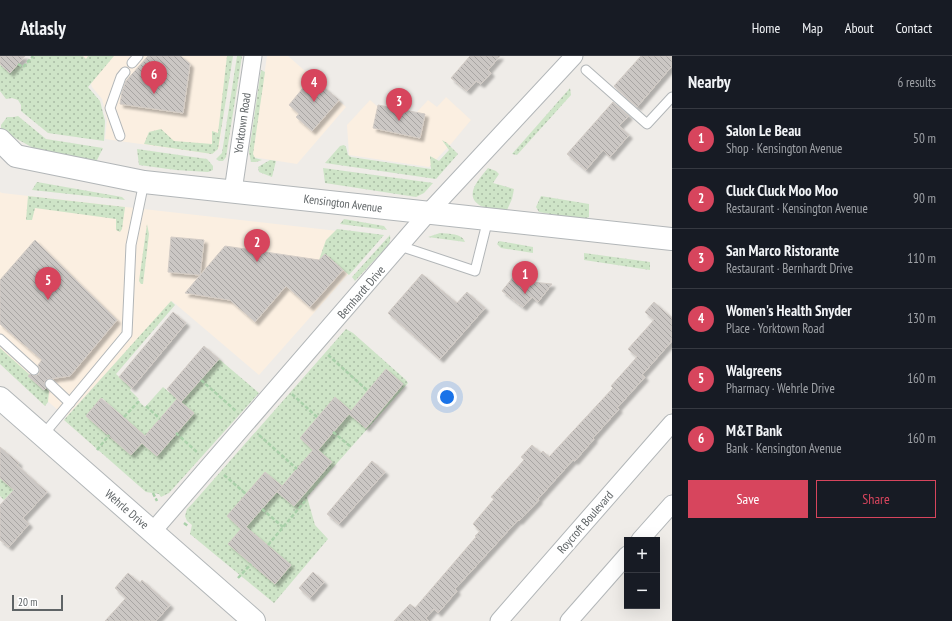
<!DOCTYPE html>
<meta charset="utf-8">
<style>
body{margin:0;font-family:"PT Sans Narrow",sans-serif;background:#242831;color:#f1f3f6}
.controls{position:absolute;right:12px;bottom:12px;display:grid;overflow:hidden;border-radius:0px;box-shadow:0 4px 16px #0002}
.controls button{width:36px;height:36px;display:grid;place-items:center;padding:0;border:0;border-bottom:1px solid #363941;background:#171b24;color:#f1f3f6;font:20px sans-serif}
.scale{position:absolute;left:12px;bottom:10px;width:51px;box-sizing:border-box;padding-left:4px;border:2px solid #5f6466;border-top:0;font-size:11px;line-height:14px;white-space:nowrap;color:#5f6466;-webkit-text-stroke:3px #fff;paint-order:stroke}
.you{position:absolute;left:447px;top:341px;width:14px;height:14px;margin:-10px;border:3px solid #fff;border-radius:50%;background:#1a73e8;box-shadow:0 0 0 6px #1a73e833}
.badge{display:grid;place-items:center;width:26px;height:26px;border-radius:50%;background:#d7455d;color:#fff;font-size:13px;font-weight:700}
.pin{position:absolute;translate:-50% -33px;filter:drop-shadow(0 1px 2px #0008)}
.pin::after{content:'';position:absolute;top:21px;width:14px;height:12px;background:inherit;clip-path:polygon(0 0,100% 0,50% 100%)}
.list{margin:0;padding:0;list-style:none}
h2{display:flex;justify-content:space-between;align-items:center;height:52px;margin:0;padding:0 16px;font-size:17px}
h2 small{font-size:13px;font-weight:400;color:#9ea1a6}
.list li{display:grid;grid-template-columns:26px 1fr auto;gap:12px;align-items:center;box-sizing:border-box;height:60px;padding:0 16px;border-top:1px solid #363941}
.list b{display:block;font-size:15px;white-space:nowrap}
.list p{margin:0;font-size:13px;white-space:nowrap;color:#9ea1a6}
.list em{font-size:13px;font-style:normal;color:#9ea1a6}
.actions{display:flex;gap:8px;padding:12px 16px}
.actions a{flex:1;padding:9px 0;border:1px solid #d7455d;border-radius:0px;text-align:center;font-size:14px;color:#d7455d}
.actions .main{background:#d7455d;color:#fff}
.map{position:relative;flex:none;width:672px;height:565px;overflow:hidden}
header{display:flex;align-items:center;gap:24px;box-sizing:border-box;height:56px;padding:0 20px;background:#171b24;border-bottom:1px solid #363941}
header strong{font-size:19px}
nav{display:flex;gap:22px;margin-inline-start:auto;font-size:14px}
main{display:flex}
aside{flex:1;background:#171b24}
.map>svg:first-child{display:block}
.commercial{fill:#fbefe1}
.grass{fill:url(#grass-dots)}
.building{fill:url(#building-back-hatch);stroke:#d3ccc6;filter:url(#shadow)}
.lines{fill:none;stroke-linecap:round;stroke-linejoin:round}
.lane-casing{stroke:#b2b6b8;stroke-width:11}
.street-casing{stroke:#b2b6b8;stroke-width:19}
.secondary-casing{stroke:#b2b6b8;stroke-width:24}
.path{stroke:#a9d0a9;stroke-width:2.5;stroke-dasharray:4 2;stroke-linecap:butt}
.lane{stroke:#fff;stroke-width:9}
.street{stroke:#fff;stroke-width:17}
.secondary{stroke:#fff;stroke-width:22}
.labels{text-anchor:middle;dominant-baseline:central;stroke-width:4;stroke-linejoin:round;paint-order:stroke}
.street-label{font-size:12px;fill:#5f6466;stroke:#fff}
</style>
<header>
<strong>Atlasly</strong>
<nav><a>Home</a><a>Map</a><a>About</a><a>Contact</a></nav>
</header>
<main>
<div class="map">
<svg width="672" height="565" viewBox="0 0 672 565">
<defs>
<pattern id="grass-dots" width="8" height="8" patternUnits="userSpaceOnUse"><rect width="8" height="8" fill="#cee4c7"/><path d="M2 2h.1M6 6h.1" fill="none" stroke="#aabca5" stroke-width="1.8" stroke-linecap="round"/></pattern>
<pattern id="building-back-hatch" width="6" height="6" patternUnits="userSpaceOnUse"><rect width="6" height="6" fill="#cbc7c4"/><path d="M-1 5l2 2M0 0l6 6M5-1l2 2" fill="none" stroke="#a8a5a3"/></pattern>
<filter id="shadow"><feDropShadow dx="3.5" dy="3.5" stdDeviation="1" flood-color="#0004"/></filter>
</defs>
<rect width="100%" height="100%" fill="#efece8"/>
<g class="commercial">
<polygon points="77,0 231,0 219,92 212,98 105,83 107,64 102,43 92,31 85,7"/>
<polygon points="267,0 288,0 346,51 297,108 252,101"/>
<polygon points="446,41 471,64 451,88 429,111 349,99 347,69 370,44 377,50 416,57 428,44 437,51"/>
<polygon points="0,136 2,137 382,180 259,319 172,245 66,361 0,304"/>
</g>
<g class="grass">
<polygon points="33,0 83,0 86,3 88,0 114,0 88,31 100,45 105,65 104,85 48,77 21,55 21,49 18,44 12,42 6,43 0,35 0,8 10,17 18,8 23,11"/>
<polygon points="227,0 233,0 218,93 212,98 144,88 149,76 161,73 174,85 212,88 212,75 218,77"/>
<polygon points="237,0 242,0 226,101 223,105 219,105 216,103 222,97"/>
<polygon points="261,14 265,16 253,98 255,102 262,104 256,106 251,106 249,96"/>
<polygon points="570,32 571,39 517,99 512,98"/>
<polygon points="18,60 46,83 103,92 96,106 35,93 1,74 1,69 7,61 14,61"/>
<polygon points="442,84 447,87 458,98 436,123 325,107 340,90 344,89 346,91 348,99 351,101 431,113 430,100 439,105 449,94"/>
<polygon points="137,93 207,103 213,110 213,114 208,116 176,114 139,109"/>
<polygon points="270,104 276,105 272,121 259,116 258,111"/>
<polygon points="323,112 433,127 424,137 416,141 325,127"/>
<path d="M 488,112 L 496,115 L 499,118 L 493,127 L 514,133 L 512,143 L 507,154 C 499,153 488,153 481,150 C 462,140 480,122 488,112 Z"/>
<polygon points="37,126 122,141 125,144 32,134"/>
<polygon points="28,140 125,151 122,173 120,176 116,174 116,163 35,152 32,164 26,164"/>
<polygon points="541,140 589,148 589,161 583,164 539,156 536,151"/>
<polygon points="344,163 384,170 387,174 340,168"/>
<polygon points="147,168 149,178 143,228 141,228 139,225"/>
<polygon points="337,173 384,179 349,219 325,198 319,204 326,184"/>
<path d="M 440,177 C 449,178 462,177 465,186 L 428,181 Z"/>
<path d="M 390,179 C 391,187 388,192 382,198 L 381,197 L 355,225 L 352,221 Z"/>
<polygon points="499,185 533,191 533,197 501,192 497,188"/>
<polygon points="584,197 650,206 650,214 584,204"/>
<polygon points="171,245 175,249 116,318 131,332 130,334 139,343 137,344 145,351 163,331 177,343 145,380 102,342 86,360 141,387 157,400 194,357 181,346 219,303 259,337 169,437 161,441 159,438 146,436 64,364"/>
<polygon points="346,273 353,277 406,324 408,327 307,441 315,469 328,483 274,547 190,478 192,469 187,465 185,460 187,453 193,447"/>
<polygon points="0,292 29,318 29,320 44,334 46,332 49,335 48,346 45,350 0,308"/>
<polygon points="22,416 28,419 4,444 0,440 0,422"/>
</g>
<g class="building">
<polygon points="0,0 25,0 10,17 0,8"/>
<polygon points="148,0 181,0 190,8 183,57 120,48 122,36 126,25"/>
<polygon points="470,0 500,0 488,14 491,17 481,28 476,25 467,35 451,22"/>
<polygon points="641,0 672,0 672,10 637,51 614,30"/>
<polygon points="312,21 339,44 312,75 296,61 299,58 289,49"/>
<polygon points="613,46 629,60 619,70 629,79 610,101 603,94 586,114 567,98"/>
<polygon points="378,49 425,58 420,82 373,72"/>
<polygon points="171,181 204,184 200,219 168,216"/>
<polygon points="35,184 117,264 70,320 55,322 54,323 48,322 44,326 46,332 44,334 28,320 30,318 35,320 39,318 40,313 38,309 42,304 0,268 0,224"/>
<polygon points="225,190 319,204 325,198 343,214 310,251 286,230 255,266 230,244 185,237"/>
<polygon points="422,218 457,247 467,236 485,252 440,303 388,257"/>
<polygon points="514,220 528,231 532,226 552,228 538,246 532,241 523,251 502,235"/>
<polygon points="654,246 672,262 672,285 642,319 645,321 617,352 619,353 593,382 594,383 575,405 573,404 538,443 539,444 519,465 518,464 455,533 457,535 438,557 434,553 426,562 429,565 394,565 410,548 415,552 476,481 475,480 480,475 473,468 494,443 491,441 524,404 521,401 532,389 541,397 543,395 549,401 613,332 611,330 637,301 628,293 654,264 645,256"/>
<polygon points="173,256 186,267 132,332 119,321"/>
<polygon points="204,290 219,303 181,346 167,333"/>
<polygon points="386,313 403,328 366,372 349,358 318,394 332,406 294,450 277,436 313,394 300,382 335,341 351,355"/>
<polygon points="101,342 145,380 177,343 194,357 157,400 142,387 131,399 86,360"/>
<polygon points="0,391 19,407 17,409 47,436 23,462 29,468 9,491 0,484 0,449 14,434 0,422"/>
<polygon points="372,405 385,416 339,468 327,458"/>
<polygon points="265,416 282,430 246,471 291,509 275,528 228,488 241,473 227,460"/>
<polygon points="313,516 324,526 310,542 299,532"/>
<polygon points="128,517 140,527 142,524 170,549 156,565 105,565 126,542 115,532"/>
</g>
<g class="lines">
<g class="lane-casing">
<g id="lane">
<polyline points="132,7 138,0"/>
<polyline points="586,14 647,68 672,41"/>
<polyline points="120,80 110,52 121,21 125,16"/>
<polyline points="400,190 475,215 488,163"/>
<polyline points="0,283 34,314"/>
<polyline points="50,328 70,347"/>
<polyline points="43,379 127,278 131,189 144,126"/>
</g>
</g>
<g class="street-casing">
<g id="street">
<polyline points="233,135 253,0"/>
<polyline points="152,476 428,157 574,0"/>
<polyline points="640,484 672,448"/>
<polyline points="499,565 672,367"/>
<polyline points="569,565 627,499"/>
</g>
</g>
<g class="secondary-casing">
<g id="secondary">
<polyline points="0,84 16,100 144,126 672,183"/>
<polyline points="0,342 254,565"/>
</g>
</g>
<g class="path">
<polyline points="18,8 23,11 33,0"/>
<polyline points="328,299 368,335"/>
<polyline points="201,324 236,355"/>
<polyline points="292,338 317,361"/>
<polyline points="146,350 160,363"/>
<polyline points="124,361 139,345"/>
<polyline points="333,376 351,391"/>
<polyline points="176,377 198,397"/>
<polyline points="259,379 297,413"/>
<polyline points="97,394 109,379"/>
<polyline points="224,419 246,438"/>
<polyline points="153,437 157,445"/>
<polyline points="262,453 283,471"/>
<polyline points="184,467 188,470"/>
<polyline points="268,489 305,445"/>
<polyline points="238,522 251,508"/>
</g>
<use href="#lane" class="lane"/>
<use href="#street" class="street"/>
<use href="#secondary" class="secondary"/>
</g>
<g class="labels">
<g class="street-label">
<text transform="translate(242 67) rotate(-82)">Yorktown Road</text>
<text transform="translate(343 147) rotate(7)">Kensington Avenue</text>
<text transform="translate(361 236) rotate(-49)">Bernhardt Drive</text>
<text transform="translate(127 453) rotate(41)">Wehrle Drive</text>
<text transform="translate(585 466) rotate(-49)">Roycroft Boulevard</text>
</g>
</g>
</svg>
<div class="controls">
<button>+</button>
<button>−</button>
</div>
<div class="scale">20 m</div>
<div class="you"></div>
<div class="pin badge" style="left:525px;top:238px">1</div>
<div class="pin badge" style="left:257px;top:206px">2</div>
<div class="pin badge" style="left:399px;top:65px">3</div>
<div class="pin badge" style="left:314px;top:46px">4</div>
<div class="pin badge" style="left:48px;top:244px">5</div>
<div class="pin badge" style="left:154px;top:38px">6</div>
</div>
<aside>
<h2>Nearby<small>6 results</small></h2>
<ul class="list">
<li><span class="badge">1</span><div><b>Salon Le Beau</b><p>Shop · Kensington Avenue</p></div><em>50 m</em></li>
<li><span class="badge">2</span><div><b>Cluck Cluck Moo Moo</b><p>Restaurant · Kensington Avenue</p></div><em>90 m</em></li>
<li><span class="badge">3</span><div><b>San Marco Ristorante</b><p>Restaurant · Bernhardt Drive</p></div><em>110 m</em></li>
<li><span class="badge">4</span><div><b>Women's Health Snyder</b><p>Place · Yorktown Road</p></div><em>130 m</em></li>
<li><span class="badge">5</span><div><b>Walgreens</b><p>Pharmacy · Wehrle Drive</p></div><em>160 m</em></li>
<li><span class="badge">6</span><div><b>M&amp;T Bank</b><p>Bank · Kensington Avenue</p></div><em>160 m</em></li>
</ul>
<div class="actions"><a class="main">Save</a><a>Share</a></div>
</aside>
</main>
